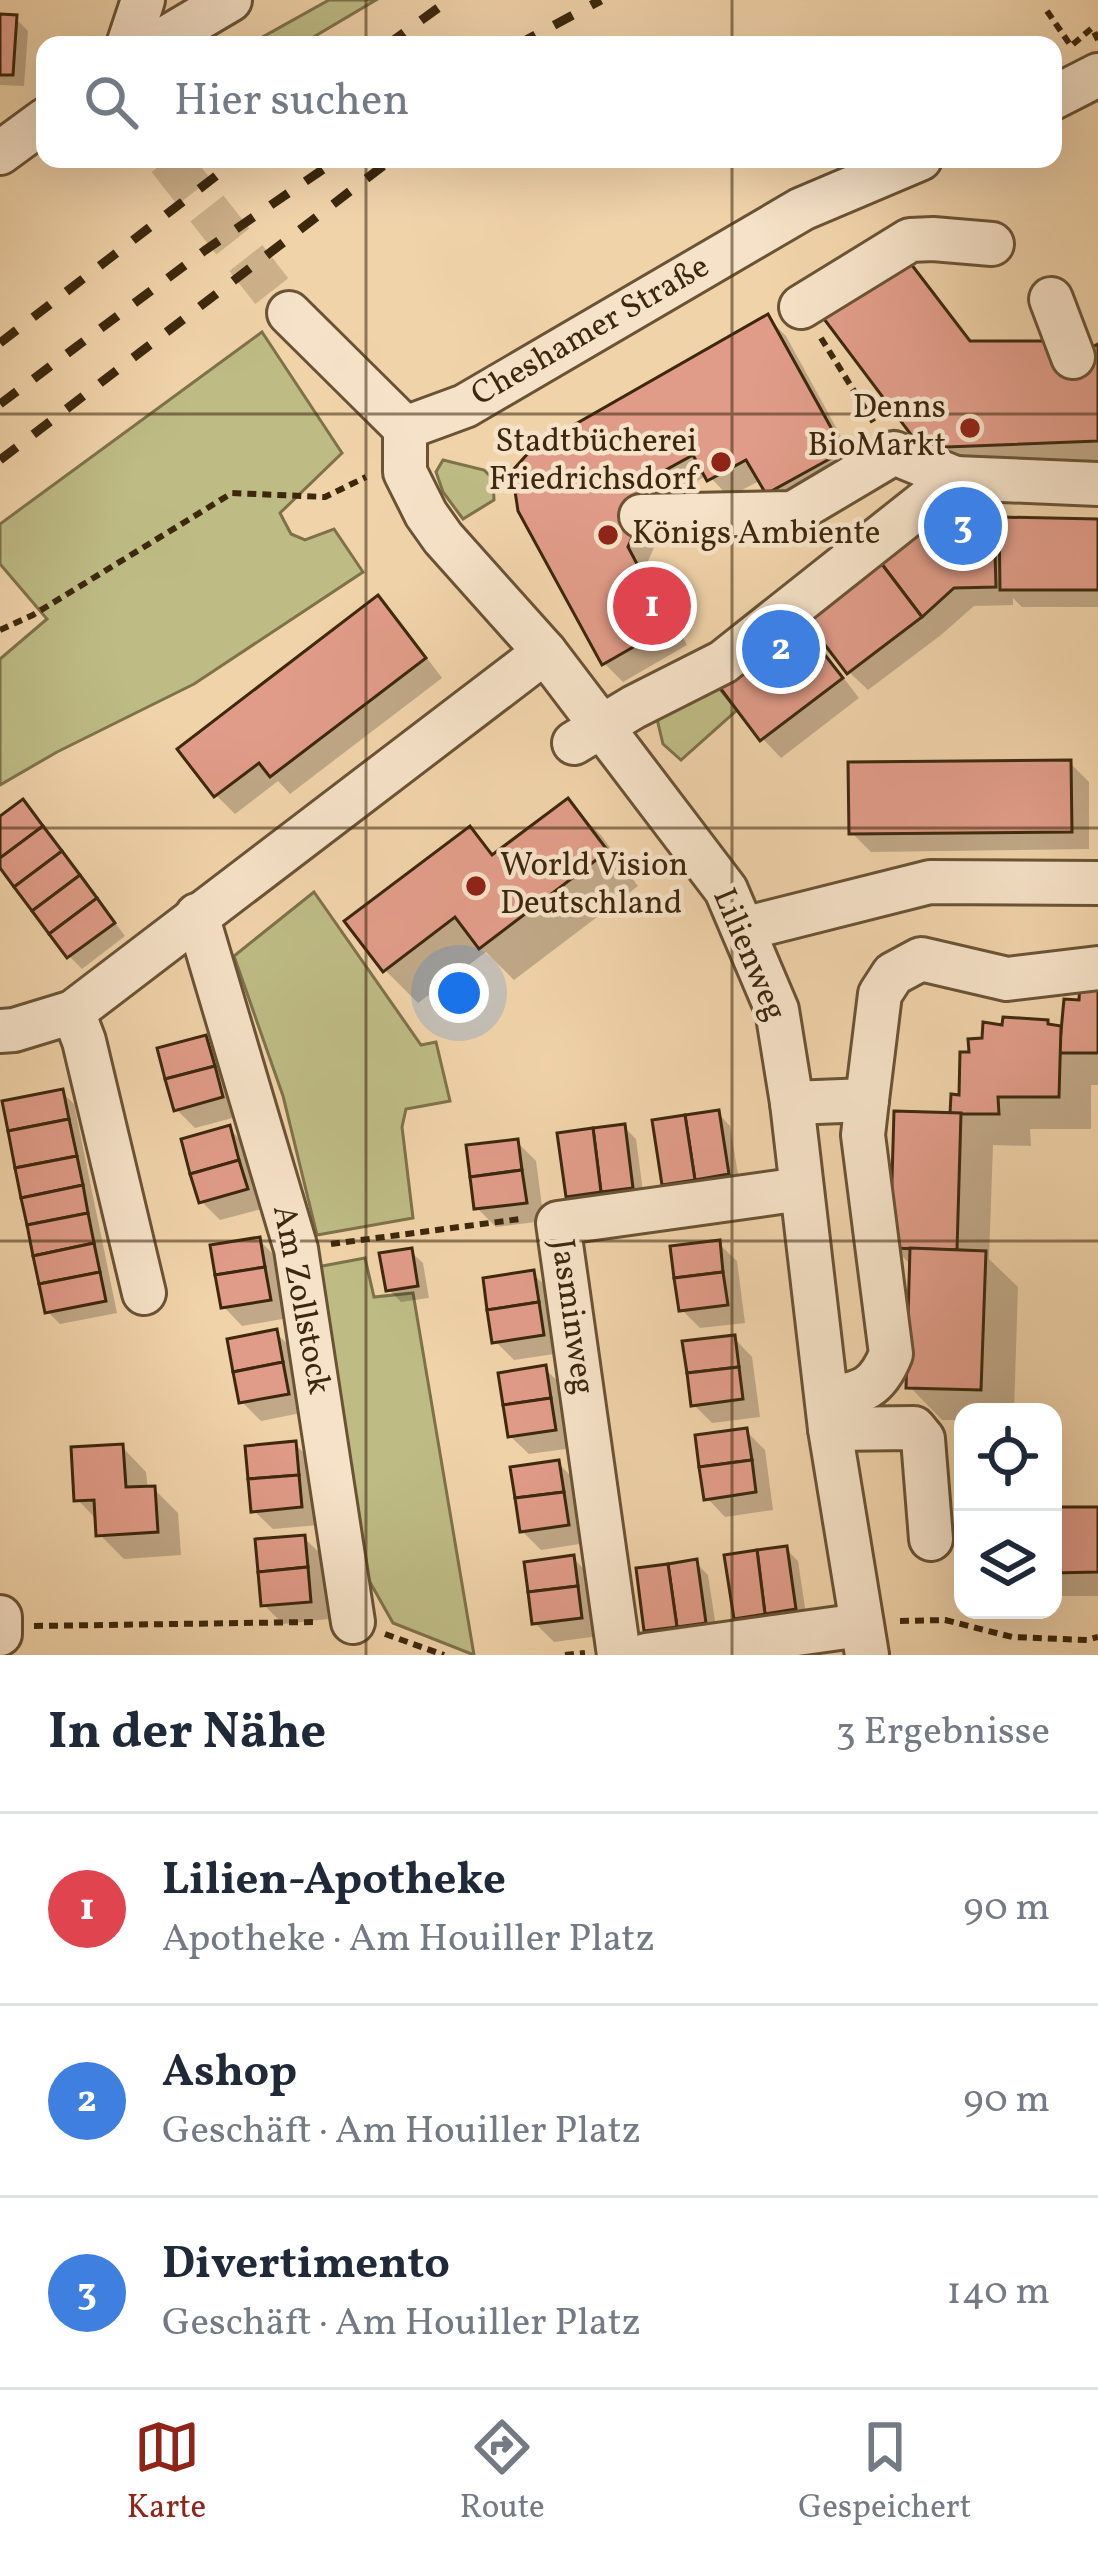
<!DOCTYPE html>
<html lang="de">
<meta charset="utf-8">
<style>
body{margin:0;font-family:Vollkorn,serif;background:#f6f6f7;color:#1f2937}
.controls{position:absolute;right:36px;bottom:36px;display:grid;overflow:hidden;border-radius:24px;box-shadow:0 12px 48px #0002}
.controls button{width:108px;height:108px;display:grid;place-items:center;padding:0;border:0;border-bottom:3px solid #e0e1e3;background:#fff;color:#1f2937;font:60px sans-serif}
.you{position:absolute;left:459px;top:993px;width:42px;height:42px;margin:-30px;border:9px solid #fff;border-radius:50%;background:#1a73e8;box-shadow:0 0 0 18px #1a73e833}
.badge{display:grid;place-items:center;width:78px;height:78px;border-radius:50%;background:#8f2418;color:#fff;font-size:39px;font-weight:700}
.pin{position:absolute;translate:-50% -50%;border:6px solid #fff;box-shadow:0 3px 12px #0006}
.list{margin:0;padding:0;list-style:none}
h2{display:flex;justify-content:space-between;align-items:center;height:156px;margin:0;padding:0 48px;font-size:51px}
h2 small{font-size:39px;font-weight:400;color:#747a83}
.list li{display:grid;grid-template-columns:78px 1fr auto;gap:36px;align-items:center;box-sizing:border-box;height:192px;padding:0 48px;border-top:3px solid #e0e1e3}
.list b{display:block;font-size:45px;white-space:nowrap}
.list p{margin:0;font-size:39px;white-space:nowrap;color:#747a83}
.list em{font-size:39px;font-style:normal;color:#747a83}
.icon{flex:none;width:66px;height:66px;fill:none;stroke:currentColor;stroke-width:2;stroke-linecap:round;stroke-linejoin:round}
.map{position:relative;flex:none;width:1098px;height:1655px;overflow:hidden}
.search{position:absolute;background:#fff;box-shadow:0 12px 48px #0002;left:36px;right:36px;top:36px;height:132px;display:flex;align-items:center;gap:30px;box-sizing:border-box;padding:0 42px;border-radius:24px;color:#747a83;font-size:45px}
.sheet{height:732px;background:#fff}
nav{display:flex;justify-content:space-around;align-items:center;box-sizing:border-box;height:168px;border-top:3px solid #e0e1e3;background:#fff;font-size:33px;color:#747a83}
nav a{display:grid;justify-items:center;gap:6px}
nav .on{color:#8f2418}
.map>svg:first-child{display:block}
.green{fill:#bebb85;stroke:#7e724a;stroke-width:3}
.shadow{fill:#0003}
.building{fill:#e19c89;stroke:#3d280e;stroke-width:3}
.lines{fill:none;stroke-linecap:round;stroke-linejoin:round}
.minor-tunnel{stroke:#cdb18b;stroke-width:42;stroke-dasharray:42 21;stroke-linecap:butt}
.minor-casing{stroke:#6a5335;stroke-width:48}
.path{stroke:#3d280e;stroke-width:6;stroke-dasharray:9 6;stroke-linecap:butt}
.minor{stroke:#f6e2c8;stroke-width:42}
.rail{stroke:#3d280e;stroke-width:9;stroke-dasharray:21 21;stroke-linecap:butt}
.grid{fill:none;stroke:#3d280e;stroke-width:3;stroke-opacity:0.55}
.poi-dot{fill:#8f2418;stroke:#f6e2c8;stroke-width:4.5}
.labels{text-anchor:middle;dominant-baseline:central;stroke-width:9;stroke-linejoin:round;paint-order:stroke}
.street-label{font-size:33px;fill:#3d280e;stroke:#f6e2c8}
.poi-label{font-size:33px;fill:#3d280e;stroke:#f6e2c8;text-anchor:end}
</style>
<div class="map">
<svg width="1098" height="1655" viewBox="0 0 1098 1655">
<rect width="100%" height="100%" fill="#f1d3aa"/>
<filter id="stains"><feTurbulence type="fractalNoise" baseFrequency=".00167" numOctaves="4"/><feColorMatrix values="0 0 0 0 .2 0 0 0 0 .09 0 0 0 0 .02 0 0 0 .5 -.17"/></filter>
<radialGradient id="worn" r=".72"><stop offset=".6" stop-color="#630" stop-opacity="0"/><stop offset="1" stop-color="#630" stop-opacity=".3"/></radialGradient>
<g class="green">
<polygon points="329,0 376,0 300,45 248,45"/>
<polygon points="262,332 342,453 280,513 291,534 305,540 334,529 363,572 194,684 57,752 0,785 0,659 47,619 0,564 0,524"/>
<polygon points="443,460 484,470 493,479 494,500 463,519 443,492 436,472"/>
<polygon points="715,683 737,710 681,760 663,744 657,719"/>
<polygon points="314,892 421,1045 436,1042 450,1101 406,1109 402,1127 413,1218 317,1235 283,1096 234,956"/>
<polygon points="365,1258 374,1297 413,1293 474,1655 393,1623 358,1561 317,1267"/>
</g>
<g class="shadow">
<polygon points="0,17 15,18 28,31 24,86 0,85"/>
<polygon points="908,264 926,283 973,344 1072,361 1098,348 1098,460 943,465 923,446"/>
<polygon points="767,317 786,336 860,471 787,510 768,492 761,480 729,497 708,475 660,501 659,536 645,568 687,645 623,682 604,663 520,510"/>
<polygon points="993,520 1003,529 1098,522 1098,607 1022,607 1013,598 1013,605 974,606 941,635 868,690 849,672"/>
<polygon points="378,599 396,617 442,678 290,794 278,781 235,814 216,795 181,749"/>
<polygon points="799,627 818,645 859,698 781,758 763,739 722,686"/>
<polygon points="1070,763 1089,782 1089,849 871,852 852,833"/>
<polygon points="567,802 601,835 638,886 514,980 486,952 418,1003 385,970 470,830 496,856"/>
<polygon points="35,815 125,936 82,969 69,956 0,863 0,820"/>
<polygon points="1098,985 1098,1085 1091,1085 1091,1129 1030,1129 1031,1146 993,1145 989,1259 1018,1287 1014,1412 963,1412 963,1420 942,1420 909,1386 913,1267 893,1247 962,1098 1051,1028 1063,1029"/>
<polygon points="205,1038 224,1057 240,1116 195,1128 176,1109"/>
<polygon points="62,1092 74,1104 117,1313 60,1324 48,1312"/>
<polygon points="718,1113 730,1126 740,1186 677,1196 665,1183"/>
<polygon points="624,1127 636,1139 644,1199 582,1208 569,1195"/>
<polygon points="229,1128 247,1147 265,1208 220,1220 202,1202"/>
<polygon points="517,1142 536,1161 544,1221 496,1227 477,1208"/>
<polygon points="259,1240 278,1259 288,1318 242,1326 224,1307"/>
<polygon points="718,1243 737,1261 745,1323 700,1328 682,1310"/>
<polygon points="410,1251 423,1263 429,1298 401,1302 389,1290"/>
<polygon points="533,1274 552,1292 561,1353 514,1360 495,1341"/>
<polygon points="276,1333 295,1351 306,1412 261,1421 242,1402"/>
<polygon points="734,1338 752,1357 760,1417 712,1423 694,1405"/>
<polygon points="545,1369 564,1387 573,1448 529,1454 510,1436"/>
<polygon points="746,1431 765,1450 773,1510 725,1517 707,1498"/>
<polygon points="295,1444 313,1462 319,1525 273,1529 254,1511"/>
<polygon points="122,1447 146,1472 148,1489 154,1489 178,1513 181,1555 124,1559 99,1534 98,1521 77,1499"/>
<polygon points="558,1463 577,1482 586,1543 541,1550 522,1531"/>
<rect x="1053" y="1510" width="45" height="86"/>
<polygon points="304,1538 323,1556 328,1619 283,1624 264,1605"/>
<polygon points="786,1549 798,1561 807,1621 749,1630 736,1617"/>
<polygon points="573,1558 592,1577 599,1636 554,1642 535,1623"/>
<polygon points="696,1563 708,1575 717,1634 660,1642 647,1630"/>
</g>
<g class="building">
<polygon points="0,14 17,15 13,75 0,75"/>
<polygon points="908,260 970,341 1057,341 1059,365 1098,344 1098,441 921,448 821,315"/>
<polygon points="768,314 844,451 766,494 746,460 707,481 693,455 642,483 641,516 628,547 670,626 602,665 518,511 512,471 532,449"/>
<polygon points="994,517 996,587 954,588 922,617 878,559 935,519"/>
<polygon points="999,517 1098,519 1098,590 1000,590"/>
<polygon points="878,559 922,617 847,674 803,616"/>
<polygon points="378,595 426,658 270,777 259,763 214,797 177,749"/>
<polygon points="800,623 843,678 760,741 718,685"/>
<polygon points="1071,760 1072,832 849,834 848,762"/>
<polygon points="568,798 608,851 479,949 455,917 383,972 344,921 470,826 492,855"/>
<polygon points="23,799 43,826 0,858 0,816"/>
<polygon points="43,826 62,851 14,887 0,868 0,858"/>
<polygon points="62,851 80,875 32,911 14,887"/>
<polygon points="80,875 97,898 49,934 32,911"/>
<polygon points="97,898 115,923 67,958 49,934"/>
<polygon points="1080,981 1098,982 1098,1053 1059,1053 1064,999 1079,1000"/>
<polygon points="1003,1017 1048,1020 1048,1024 1061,1026 1059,1097 998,1097 999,1114 950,1114 951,1094 959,1095 960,1052 969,1052 968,1039 982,1038 983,1022 1002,1025"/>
<polygon points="206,1035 215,1066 165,1079 157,1048"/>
<polygon points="215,1066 223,1097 174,1111 165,1079"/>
<polygon points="63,1089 69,1119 8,1131 2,1101"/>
<polygon points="719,1110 729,1174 695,1180 685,1115"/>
<polygon points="894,1111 961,1113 957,1250 890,1248"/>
<polygon points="685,1115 695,1180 662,1185 652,1120"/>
<polygon points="69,1119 77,1156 15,1168 8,1131"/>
<polygon points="625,1124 633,1188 601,1192 593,1128"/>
<polygon points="230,1125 239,1160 190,1174 181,1139"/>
<polygon points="593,1128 601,1192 566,1197 557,1133"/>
<polygon points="518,1139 522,1170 470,1177 466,1145"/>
<polygon points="77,1156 83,1185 21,1198 15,1168"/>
<polygon points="239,1160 248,1189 199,1203 190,1174"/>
<polygon points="522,1170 527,1203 474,1209 470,1177"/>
<polygon points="83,1185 88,1213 27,1225 21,1198"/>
<polygon points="88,1213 94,1243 33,1256 27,1225"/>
<polygon points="260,1237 265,1267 215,1275 210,1245"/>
<polygon points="720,1240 723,1272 674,1278 670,1246"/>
<polygon points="94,1243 100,1272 39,1284 33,1256"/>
<polygon points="412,1248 418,1286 386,1291 379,1253"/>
<polygon points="910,1248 986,1251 981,1390 906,1388"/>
<polygon points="265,1267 271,1300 221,1308 215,1275"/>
<polygon points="534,1270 539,1302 487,1310 483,1278"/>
<polygon points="100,1272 106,1301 45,1313 39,1284"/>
<polygon points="723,1272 728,1305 679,1311 674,1278"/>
<polygon points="539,1302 544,1335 492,1343 487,1310"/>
<polygon points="277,1329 283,1362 233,1372 227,1339"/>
<polygon points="735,1335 739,1367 687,1373 682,1341"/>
<polygon points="283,1362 289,1394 239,1403 233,1372"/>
<polygon points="546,1365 551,1398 503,1405 498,1373"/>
<polygon points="739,1367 743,1399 691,1406 687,1373"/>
<polygon points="551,1398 556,1430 508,1437 503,1405"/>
<polygon points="747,1428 752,1460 699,1467 695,1435"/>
<polygon points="296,1441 299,1475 248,1479 245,1446"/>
<polygon points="123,1444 126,1487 155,1486 158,1532 96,1536 94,1500 74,1501 71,1447"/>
<polygon points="559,1460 564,1492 515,1498 510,1467"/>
<polygon points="752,1460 756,1492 704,1500 699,1467"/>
<polygon points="299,1475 302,1507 251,1512 248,1479"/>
<polygon points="564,1492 569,1525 520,1532 515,1498"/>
<polygon points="1053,1507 1098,1507 1098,1572 1053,1573"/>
<polygon points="305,1535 308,1567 258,1572 255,1539"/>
<polygon points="787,1546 796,1609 765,1614 757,1550"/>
<polygon points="757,1550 765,1614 734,1619 724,1555"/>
<polygon points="574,1555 578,1586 528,1592 524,1562"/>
<polygon points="697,1559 706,1623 677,1627 668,1564"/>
<polygon points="668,1564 677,1627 644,1631 636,1568"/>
<polygon points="308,1567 311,1602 261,1606 258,1572"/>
<polygon points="578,1586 582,1618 532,1624 528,1592"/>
</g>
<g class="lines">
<polyline class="minor-tunnel" points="168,159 289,313"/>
<g class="minor-casing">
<g id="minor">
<polyline points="128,45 143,0"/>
<polyline points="154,45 230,0"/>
<polyline points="1053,98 1098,75"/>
<polyline points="0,153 45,120"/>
<polyline points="1051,299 1073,357"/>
<polyline points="801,307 910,240 933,239 992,244"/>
<polyline points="289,313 405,428"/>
<polyline points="405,428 405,472 426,514 443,538 545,652 726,890 777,1010 792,1103 830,1429 867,1655"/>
<polyline points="405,428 465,406 802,209 920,159"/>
<polyline points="641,516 793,513 894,453 955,478"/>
<polyline points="574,743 634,707 723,662 955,478 1098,484"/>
<polyline points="197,915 296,1249 353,1622"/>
<polyline points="743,929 930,882 1098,883"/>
<polyline points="73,1012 84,1041 144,1293"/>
<polyline points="0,1031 14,1030 73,1012 545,652"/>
<polyline points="867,1100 880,994 893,974 921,959 1007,979 1098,968"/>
<path d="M 792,1103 L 867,1100 L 863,1135 L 891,1354 C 877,1389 863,1392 828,1399"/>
<polyline points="830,1429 914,1428 923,1439 931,1539"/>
<polyline points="0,1617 0,1634"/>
<polyline points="619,1655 558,1223 801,1189"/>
<polyline points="646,1655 861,1625"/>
</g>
</g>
<g class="path">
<polyline points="1047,11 1071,46 1092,28 1098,40"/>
<polyline points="821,338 874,423"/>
<polyline points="0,630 33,615 232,493 325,497 366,477"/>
<polyline points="331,1244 520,1219"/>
<polyline points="900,1621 945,1620 1012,1637 1087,1640 1098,1637"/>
<polyline points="34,1626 314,1622"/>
<polyline points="385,1634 444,1655"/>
<polyline points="565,1655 585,1653"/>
</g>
<use href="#minor" class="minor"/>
<g class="rail">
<polyline points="387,45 449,0"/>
<polyline points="517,45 601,0"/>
<polyline points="0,343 238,159"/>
<polyline points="0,404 204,251 338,159"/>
<polyline points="0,460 392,159"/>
</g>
</g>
<path class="grid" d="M 366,0 L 366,45M 732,0 L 732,45M 366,159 L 366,1655M 732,159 L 732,1655M 0,414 L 1098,414M 0,828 L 1098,828M 0,1241 L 1098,1241"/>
<g class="poi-dot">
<circle cx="970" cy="428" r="12"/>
<circle cx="721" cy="462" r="12"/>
<circle cx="608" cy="535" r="12"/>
<circle cx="476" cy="886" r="12"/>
</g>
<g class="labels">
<g class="street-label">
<text transform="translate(591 332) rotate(-30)">Cheshamer Straße</text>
<text transform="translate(748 955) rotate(67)">Lilienweg</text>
<text transform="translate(300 1300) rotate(79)">Am Zollstock</text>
<text transform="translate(571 1317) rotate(82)">Jasminweg</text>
</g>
<g class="poi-label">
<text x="946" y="409">Denns<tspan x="946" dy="38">BioMarkt</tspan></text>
<text x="697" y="443">Stadtbücherei<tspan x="697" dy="38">Friedrichsdorf</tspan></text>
<text x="632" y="535" text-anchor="start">Königs Ambiente</text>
<text x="500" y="867" text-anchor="start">World Vision<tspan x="500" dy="38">Deutschland</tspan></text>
</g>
</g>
<rect width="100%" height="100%" filter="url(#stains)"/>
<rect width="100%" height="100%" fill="url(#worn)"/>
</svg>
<div class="controls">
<button><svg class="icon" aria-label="locate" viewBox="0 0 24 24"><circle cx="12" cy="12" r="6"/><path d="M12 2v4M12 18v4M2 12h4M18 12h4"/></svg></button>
<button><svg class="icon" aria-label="layers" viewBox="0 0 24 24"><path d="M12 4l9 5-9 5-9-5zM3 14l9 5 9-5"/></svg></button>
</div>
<div class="you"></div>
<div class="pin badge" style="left:652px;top:606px;background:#e0444e">1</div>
<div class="pin badge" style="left:781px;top:649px;background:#3f7fe0">2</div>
<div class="pin badge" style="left:963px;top:526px;background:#3f7fe0">3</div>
<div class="search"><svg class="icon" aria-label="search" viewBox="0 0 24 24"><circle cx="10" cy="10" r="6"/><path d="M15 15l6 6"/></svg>Hier suchen</div>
</div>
<section class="sheet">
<h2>In der Nähe<small>3 Ergebnisse</small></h2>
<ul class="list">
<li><span class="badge" style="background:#e0444e">1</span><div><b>Lilien-Apotheke</b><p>Apotheke · Am Houiller Platz</p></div><em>90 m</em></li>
<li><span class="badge" style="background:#3f7fe0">2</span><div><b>Ashop</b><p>Geschäft · Am Houiller Platz</p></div><em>90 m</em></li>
<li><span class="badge" style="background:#3f7fe0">3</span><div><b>Divertimento</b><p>Geschäft · Am Houiller Platz</p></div><em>140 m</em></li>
</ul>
</section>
<nav>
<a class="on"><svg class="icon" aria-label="map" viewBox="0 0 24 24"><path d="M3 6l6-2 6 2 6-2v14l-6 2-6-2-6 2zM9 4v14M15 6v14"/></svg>Karte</a>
<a><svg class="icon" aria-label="directions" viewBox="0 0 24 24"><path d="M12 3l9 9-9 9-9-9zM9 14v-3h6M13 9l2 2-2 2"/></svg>Route</a>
<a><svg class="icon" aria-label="saved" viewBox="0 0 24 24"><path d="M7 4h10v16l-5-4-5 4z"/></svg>Gespeichert</a>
</nav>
